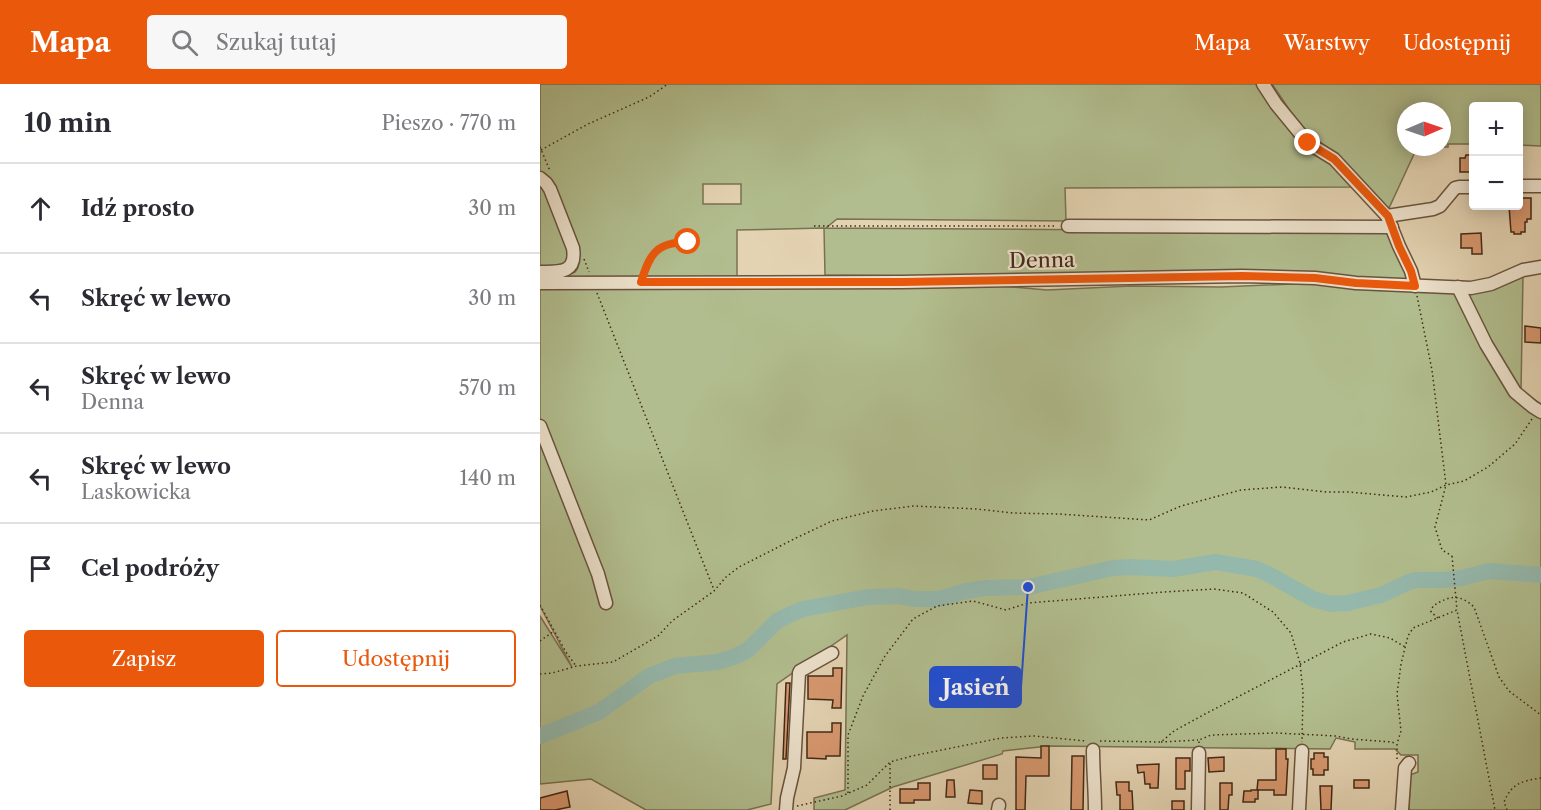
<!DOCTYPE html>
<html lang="pl">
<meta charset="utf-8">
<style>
body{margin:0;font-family:"Libre Caslon Text",serif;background:#f7f7f7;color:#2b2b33}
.controls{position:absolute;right:18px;top:18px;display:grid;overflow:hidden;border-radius:6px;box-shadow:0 3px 15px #0003}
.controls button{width:54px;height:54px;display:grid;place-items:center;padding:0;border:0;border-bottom:2px solid #e1e1e2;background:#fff;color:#2b2b33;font:30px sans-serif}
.compass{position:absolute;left:857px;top:18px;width:54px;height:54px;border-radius:50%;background:#fff;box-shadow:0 3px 15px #0003;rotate:88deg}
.stop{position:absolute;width:18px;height:18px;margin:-14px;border:4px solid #ea580c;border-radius:50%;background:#fff}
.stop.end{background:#ea580c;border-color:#fff;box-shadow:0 2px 6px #0008}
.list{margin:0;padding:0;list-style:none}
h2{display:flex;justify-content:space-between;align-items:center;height:78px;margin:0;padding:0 24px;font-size:26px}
h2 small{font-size:20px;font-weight:400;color:#7c7c81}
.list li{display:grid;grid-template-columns:39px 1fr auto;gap:18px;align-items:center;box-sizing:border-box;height:90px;padding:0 24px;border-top:2px solid #e1e1e2}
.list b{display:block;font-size:22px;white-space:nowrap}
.list p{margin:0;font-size:20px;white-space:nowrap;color:#7c7c81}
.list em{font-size:20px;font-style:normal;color:#7c7c81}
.actions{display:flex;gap:12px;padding:18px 24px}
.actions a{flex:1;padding:14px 0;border:2px solid #ea580c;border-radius:6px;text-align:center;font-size:21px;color:#ea580c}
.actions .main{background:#ea580c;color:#fff}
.icon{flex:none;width:33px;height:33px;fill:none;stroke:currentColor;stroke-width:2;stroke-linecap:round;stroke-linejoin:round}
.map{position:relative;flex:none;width:1001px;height:726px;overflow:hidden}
header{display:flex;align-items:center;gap:36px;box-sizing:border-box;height:84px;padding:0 30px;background:#ea580c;color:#fff}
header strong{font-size:28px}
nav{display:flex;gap:33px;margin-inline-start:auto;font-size:21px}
.search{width:420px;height:54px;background:#f7f7f7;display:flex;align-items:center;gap:15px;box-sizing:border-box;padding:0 21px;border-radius:6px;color:#7c7c81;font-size:22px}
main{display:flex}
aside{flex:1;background:#fff}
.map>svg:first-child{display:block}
.green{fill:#b1bd8e;stroke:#797252;stroke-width:1.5;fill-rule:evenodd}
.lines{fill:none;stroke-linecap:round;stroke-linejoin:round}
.river{stroke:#95b8ac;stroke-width:16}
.building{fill:#d8986f;stroke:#412816;stroke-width:1.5}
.minor-casing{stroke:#6a533d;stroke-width:15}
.path{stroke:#412816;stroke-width:1.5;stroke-dasharray:1.5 3;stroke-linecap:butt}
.minor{stroke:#ede2cd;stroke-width:12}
.path-bridge{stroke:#412816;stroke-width:1.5;stroke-dasharray:1.5 3;stroke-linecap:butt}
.route{stroke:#ea580c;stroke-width:8}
.labels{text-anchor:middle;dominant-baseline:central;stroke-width:4.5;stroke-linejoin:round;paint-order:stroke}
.street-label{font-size:21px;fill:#412816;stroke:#ede2cd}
.leader{fill:none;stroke:#1d4ed8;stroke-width:2}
.callout-dot{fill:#1d4ed8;stroke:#ede2cd;stroke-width:2}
.callout{fill:#1d4ed8;stroke:#1d4ed8;stroke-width:2}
.callout-label{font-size:22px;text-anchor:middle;font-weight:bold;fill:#fff}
</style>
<header>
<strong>Mapa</strong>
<div class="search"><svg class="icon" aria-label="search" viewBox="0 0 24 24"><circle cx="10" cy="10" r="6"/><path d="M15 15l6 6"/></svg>Szukaj tutaj</div>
<nav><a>Mapa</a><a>Warstwy</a><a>Udostępnij</a></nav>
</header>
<main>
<aside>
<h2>10 min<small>Pieszo · 770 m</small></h2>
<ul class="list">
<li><svg class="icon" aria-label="ahead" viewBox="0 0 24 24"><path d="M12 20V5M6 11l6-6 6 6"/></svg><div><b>Idź prosto</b></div><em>30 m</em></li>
<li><svg class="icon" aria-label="left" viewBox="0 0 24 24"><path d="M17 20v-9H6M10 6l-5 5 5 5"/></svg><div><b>Skręć w lewo</b></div><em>30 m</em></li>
<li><svg class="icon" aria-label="left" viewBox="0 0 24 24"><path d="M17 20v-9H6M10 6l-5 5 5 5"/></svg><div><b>Skręć w lewo</b><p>Denna</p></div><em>570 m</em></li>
<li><svg class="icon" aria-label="left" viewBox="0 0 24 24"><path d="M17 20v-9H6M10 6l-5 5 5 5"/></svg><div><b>Skręć w lewo</b><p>Laskowicka</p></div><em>140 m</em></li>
<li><svg class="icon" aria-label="arrive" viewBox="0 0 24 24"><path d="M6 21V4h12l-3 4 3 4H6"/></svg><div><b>Cel podróży</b></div></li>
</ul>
<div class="actions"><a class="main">Zapisz</a><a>Udostępnij</a></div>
</aside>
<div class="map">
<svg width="1001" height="726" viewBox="0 0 1001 726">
<rect width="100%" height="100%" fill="#e4d3b2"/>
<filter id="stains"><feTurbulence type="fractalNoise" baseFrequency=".00333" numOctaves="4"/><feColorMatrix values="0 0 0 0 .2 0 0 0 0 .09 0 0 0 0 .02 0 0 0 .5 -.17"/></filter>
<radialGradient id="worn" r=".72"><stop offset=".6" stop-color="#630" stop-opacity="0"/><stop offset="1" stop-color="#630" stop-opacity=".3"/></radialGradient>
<g class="green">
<path d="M 0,0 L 716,0 L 750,46 L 789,79 L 815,103 L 525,104 L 526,137 L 297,135 L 286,144 L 848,148 L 869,194 L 865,198 L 285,191 L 284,144 L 197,146 L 197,194 L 0,195 C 8,193 28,192 35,188 C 39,185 39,179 39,174 L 0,91 ZM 163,100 L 201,100 L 201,120 L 163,120 Z"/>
<polygon points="732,0 1001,0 1001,62 979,61 978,22 933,22 933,60 908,60 908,63 902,63 902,27 866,27 866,63 881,63 875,68 849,124 822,103 772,59"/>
<polygon points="0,98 28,157 29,179 0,187"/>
<polygon points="983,191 981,307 1001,320 1001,726 869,726 870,691 878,688 878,671 861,671 855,665 815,665 815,658 796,654 790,665 509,662 463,667 462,670 353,703 305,726 274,726 274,714 305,706 307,551 237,600 231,720 207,726 106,726 51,695 0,700 0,532 32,583 0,522 0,203 404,197 507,206 591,202 681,203 774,199 932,208"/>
</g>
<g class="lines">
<polyline class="river" points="0,652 59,628 109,592 135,582 177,578 194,573 208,566 237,537 251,530 263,525 328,513 359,512 374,515 399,515 426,507 446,504 488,503 573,484 591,483 633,485 676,478 717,485 728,490 773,515 791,520 808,519 841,511 869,498 876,496 903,496 921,494 950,487 1001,491"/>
</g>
<g class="building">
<polygon points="926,71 933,71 933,88 920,88 920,74 925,74"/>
<polygon points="980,114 991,114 991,135 987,135 987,138 985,138 985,148 981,148 981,150 974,150 974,148 971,148 969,122 978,122 978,120 980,120"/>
<polygon points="941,149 942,170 932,170 932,164 921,164 921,150"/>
<polygon points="985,242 1001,244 1001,259 985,258"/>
<polygon points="293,584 302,584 301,624 292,624 293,616 268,615 268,592 293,592"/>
<polygon points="246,599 250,599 246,675 243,675"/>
<polygon points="292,639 301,639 300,672 286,672 286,675 267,674 267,648 292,648"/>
<polygon points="501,662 509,662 509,692 486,692 485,726 476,726 476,673 501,674"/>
<polygon points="736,665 746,665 746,675 748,675 746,711 734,711 734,706 717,706 718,696 736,696"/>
<polygon points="774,669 784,669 784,673 788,673 788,686 784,686 784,691 773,691 773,685 771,685 771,675 774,675"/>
<polygon points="532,672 544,672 543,726 531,726"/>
<polygon points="684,673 684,687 669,688 668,674"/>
<polygon points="636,674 650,674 650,687 645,687 645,705 636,705"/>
<polygon points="619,680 618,704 610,704 610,700 605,700 604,688 598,689 597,681"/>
<rect x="443" y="681" width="14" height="14"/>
<polygon points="407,696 414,696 415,713 406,713"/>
<rect x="814" y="696" width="15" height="8"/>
<polygon points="576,698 589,698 589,707 592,707 593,726 580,726 580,711 577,711"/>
<polygon points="378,699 390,699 390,716 374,716 374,719 360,719 360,705 378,705"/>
<polygon points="680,699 692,699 692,711 689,711 688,726 680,726"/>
<polygon points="780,702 792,702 791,726 781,726"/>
<polygon points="430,706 442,707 442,720 428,719"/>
<polygon points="711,706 718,706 718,715 715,715 715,718 703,718 704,707 711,707"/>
<polygon points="27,707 30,723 15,726 0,726 0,714"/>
<rect x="632" y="717" width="12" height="9"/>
</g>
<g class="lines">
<g class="minor-casing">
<g id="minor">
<polyline points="723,0 736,20 768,59 794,75 847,132 859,162 871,187 875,202"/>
<path d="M 0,94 L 6,99 L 10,105 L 33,164 C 37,190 19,188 0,188"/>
<polyline points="978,102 1001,102"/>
<polyline points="847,132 893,125 900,122 915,104 919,103 933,103"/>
<polyline points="528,142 852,143"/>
<polyline points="0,199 362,198 702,192 775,194 816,199 931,204 951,200 983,186 1001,183"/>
<polyline points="918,203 946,260 975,308 993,323 1001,328"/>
<polyline points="0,342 58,490 66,519"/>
<path d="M 553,666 C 553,686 555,706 555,726"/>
<polyline points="246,726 247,714 254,684 259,589 260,587 292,569"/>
<polyline points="458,726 459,721"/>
<polyline points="658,726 659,669"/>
<polyline points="759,726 762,667"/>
<polyline points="862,726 865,684 869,679"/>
</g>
</g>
<g class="path">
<polyline points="0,63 10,87"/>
<polyline points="1,66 48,40 109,13 128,0"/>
<polyline points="274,142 516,142"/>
<polyline points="44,175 49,188"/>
<path d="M 104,189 C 111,165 124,158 148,158"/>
<polyline points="57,209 174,506"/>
<polyline points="877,212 892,286 906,401 895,443 902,466 912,472"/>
<polyline points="0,521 26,568 36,582"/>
<path d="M 898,534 L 891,528 L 893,522 C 909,512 919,509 934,523 L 959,593 L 969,607 L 1001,631"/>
<polyline points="0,557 14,547"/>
<polyline points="0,590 12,589 37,582 73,578 118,552 132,537 174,507 186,493 199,483 256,454 292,437 333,427 374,422 436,425 473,429 519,430 609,436 641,422 701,406 742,403 787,408 808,408 866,413 891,408 906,401 924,397 948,383 975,360 992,335"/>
<polyline points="560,657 621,658 634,647 665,630 803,558 831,550 850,554 865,563"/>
<polyline points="621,658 658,656"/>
<polyline points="659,659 659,656 671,651 736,649 796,652 811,655 852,658 856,660"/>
<polyline points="857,675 857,660 861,647 857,610 861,580 868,552 873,544 917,526 955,726"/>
<polyline points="308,709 308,651 323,612 345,572 373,535 397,522 433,517 466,526 488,519 624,508 674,505 703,509 733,528 751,549 760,579 763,608 762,658"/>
<polyline points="257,722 302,712 327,701 350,678 372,672 461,654 494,652 546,657"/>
<polyline points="350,726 350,679"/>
<path d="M 967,726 L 964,718 C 972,699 982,697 1001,694"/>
</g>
<use href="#minor" class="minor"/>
<polyline class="path-bridge" points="912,472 917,526"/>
</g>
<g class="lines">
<path class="route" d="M 148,158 C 116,158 110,170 101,198 L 362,198 L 702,192 L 775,194 L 816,199 L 875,202 L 871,187 L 859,162 L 848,132 L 794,75 L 768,59"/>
</g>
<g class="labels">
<g class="street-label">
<text transform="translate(502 176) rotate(-1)">Denna</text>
</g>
</g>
<path class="leader" d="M488 503L481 603"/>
<circle class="callout-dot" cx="488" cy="503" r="6"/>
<rect class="callout" x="390" y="583" width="91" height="40" rx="6"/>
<g class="callout-label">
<text x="436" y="611">Jasień</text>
</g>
<rect width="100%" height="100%" filter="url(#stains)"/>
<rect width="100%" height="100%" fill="url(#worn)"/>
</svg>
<div class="controls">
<button>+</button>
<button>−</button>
</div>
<svg class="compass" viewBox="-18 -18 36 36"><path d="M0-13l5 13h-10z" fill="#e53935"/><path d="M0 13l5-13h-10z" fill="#7c7c81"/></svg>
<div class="stop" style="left:148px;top:158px"></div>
<div class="stop end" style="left:768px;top:59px"></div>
</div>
</main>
